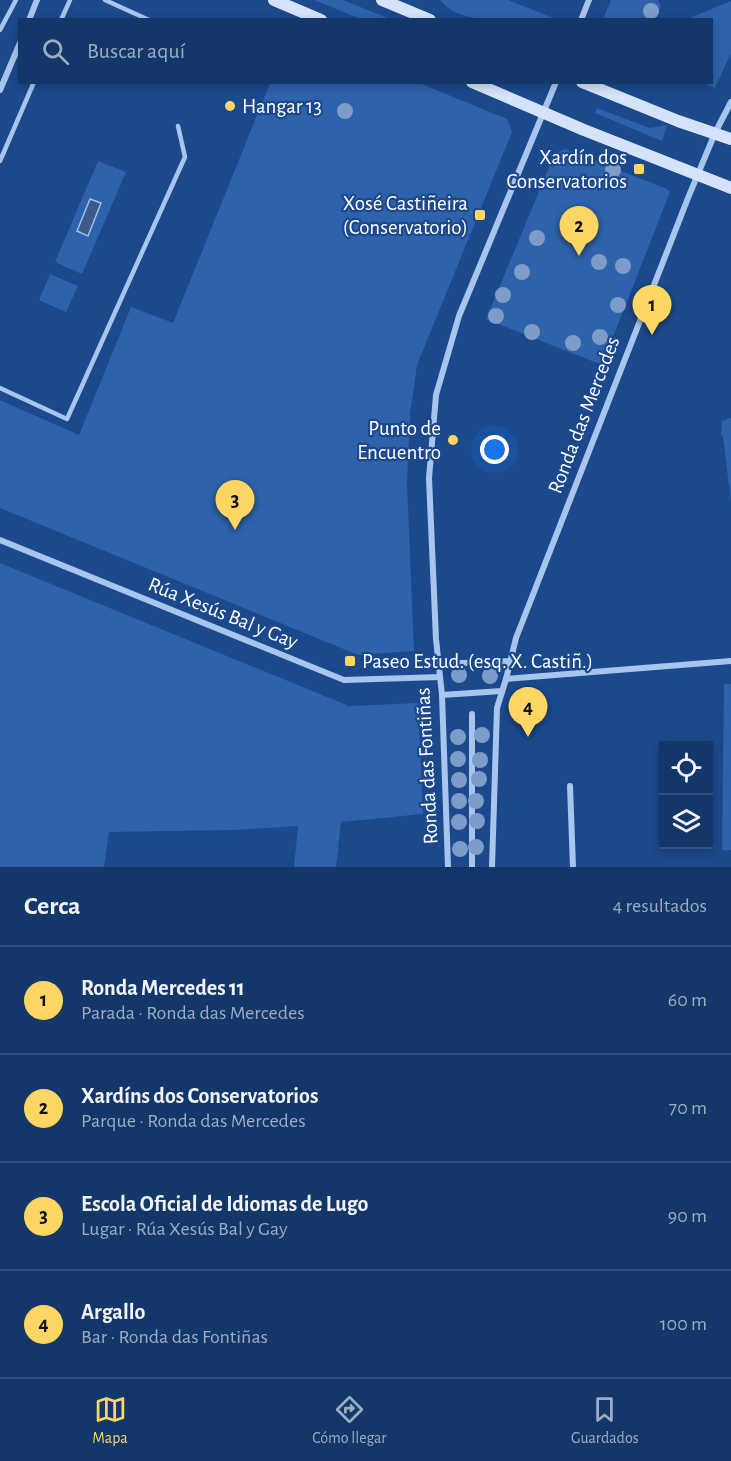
<!DOCTYPE html>
<html lang="es">
<meta charset="utf-8">
<style>
body{margin:0;font-family:"Alegreya Sans",sans-serif;background:#1d3f6f;color:#f1f3f6}
.controls{position:absolute;right:18px;bottom:18px;display:grid;overflow:hidden;border-radius:0px;box-shadow:0 3px 9px #0003}
.controls button{width:54px;height:54px;display:grid;place-items:center;padding:0;border:0;border-bottom:2px solid #33517d;background:#143769;color:#f1f3f6;font:30px sans-serif}
.you{position:absolute;left:495px;top:450px;width:21px;height:21px;margin:-15px;border:4px solid #fff;border-radius:50%;background:#1a73e8;box-shadow:0 0 0 9px #1a73e833}
.badge{display:grid;place-items:center;width:39px;height:39px;border-radius:50%;background:#ffd663;color:#111;font-size:20px;font-weight:700}
.pin{position:absolute;translate:-50% -50px;filter:drop-shadow(0 2px 3px #0008)}
.pin::after{content:'';position:absolute;top:32px;width:21px;height:18px;background:inherit;clip-path:polygon(0 0,100% 0,50% 100%)}
.list{margin:0;padding:0;list-style:none}
h2{display:flex;justify-content:space-between;align-items:center;height:78px;margin:0;padding:0 24px;font-size:26px}
h2 small{font-size:20px;font-weight:400;color:#9dacc0}
.list li{display:grid;grid-template-columns:39px 1fr auto;gap:18px;align-items:center;box-sizing:border-box;height:108px;padding:0 24px;border-top:2px solid #33517d}
.list b{display:block;font-size:22px;white-space:nowrap}
.list p{margin:0;font-size:20px;white-space:nowrap;color:#9dacc0}
.list em{font-size:20px;font-style:normal;color:#9dacc0}
.icon{flex:none;width:33px;height:33px;fill:none;stroke:currentColor;stroke-width:2;stroke-linecap:round;stroke-linejoin:round}
.map{position:relative;flex:none;width:731px;height:867px;overflow:hidden}
.search{position:absolute;background:#143769;box-shadow:0 3px 9px #0003;left:18px;right:18px;top:18px;height:66px;display:flex;align-items:center;gap:15px;box-sizing:border-box;padding:0 21px;border-radius:0px;color:#9dacc0;font-size:22px}
.sheet{height:510px;background:#143769}
nav{display:flex;justify-content:space-around;align-items:center;box-sizing:border-box;height:84px;border-top:2px solid #33517d;background:#143769;font-size:16px;color:#9dacc0}
nav a{display:grid;justify-items:center;gap:3px}
nav .on{color:#ffd663}
.map>svg:first-child{display:block}
.green{fill:#2e62aa}
.water{fill:#395a8b;stroke:#9abfef;stroke-width:1.5}
.lines{fill:none;stroke-linecap:round;stroke-linejoin:round}
.lane{stroke:#a7c5ed;stroke-width:4.5}
.street{stroke:#a7c5ed;stroke-width:6}
.secondary{stroke:#d4e3fa;stroke-width:12}
.tree{fill:#7d9cc8}
.poi-dot{fill:#ffd663;stroke:#1b498c;stroke-width:2}
.labels{text-anchor:middle;dominant-baseline:central;stroke-width:4.5;stroke-linejoin:round;paint-order:stroke}
.poi-label{font-size:21px;fill:#fff;stroke:#1b498c;text-anchor:end}
.street-label{font-size:21px;fill:#fff;stroke:#1b498c}
</style>
<div class="map">
<svg width="731" height="867" viewBox="0 0 731 867">
<rect width="100%" height="100%" fill="#1b498c"/>
<g class="green">
<polygon points="314,0 343,0 390,19 361,19"/>
<path d="M 440,0 L 508,0 L 556,19 C 524,20 461,28 440,0 Z"/>
<polygon points="611,0 658,0 661,6 654,19 603,19"/>
<polygon points="731,1 731,53 715,88 703,83 712,82 712,20 691,19 692,17"/>
<polygon points="270,83 419,83 507,119 512,132 417,365 410,414 407,484 414,651 358,655 0,508 0,400 79,435 131,307 173,323"/>
<polygon points="597,108 650,128 667,125 662,141 595,113"/>
<polygon points="565,149 667,189 670,192 602,365 486,319 555,153"/>
<polygon points="98,161 126,172 82,274 55,262"/>
<polygon points="50,274 78,286 66,312 39,300"/>
<polygon points="731,418 731,502 723,436 721,435 722,421"/>
<polygon points="0,563 349,706 418,703 423,814 341,822 336,867 294,867 298,826 234,830 109,832 104,867 0,867"/>
<polygon points="724,684 731,684 731,850 722,850"/>
</g>
<polygon class="water" points="90,199 101,203 88,236 77,231"/>
<g class="lines">
<g class="lane">
<polyline points="105,0 149,20"/>
<polyline points="61,20 70,0"/>
<polyline points="0,30 16,0"/>
<polyline points="0,161 34,82"/>
<polyline points="0,388 67,419 185,157 178,126"/>
</g>
<g class="street">
<polyline points="29,20 37,0"/>
<polyline points="581,20 589,0"/>
<polyline points="0,90 20,43"/>
<polyline points="0,540 344,680 440,677"/>
<polyline points="439,664 511,661"/>
<polyline points="506,679 731,661"/>
<polyline points="442,695 502,691"/>
<polyline points="570,786 573,867"/>
<polyline points="448,867 442,695 436,639 429,478 436,395 459,316 556,82"/>
<polyline points="472,867 472,714"/>
<polyline points="492,867 497,708 506,679 516,638 688,198 715,133 731,102"/>
</g>
<g class="secondary">
<polyline points="274,0 321,20"/>
<polyline points="382,0 430,20"/>
<polyline points="472,82 584,130 731,188"/>
<polyline points="582,82 678,121 731,139"/>
</g>
</g>
<g class="tree">
<circle cx="651" cy="11" r="8"/>
<circle cx="345" cy="111" r="8"/>
<circle cx="613" cy="170" r="8"/>
<circle cx="537" cy="238" r="8"/>
<circle cx="599" cy="262" r="8"/>
<circle cx="623" cy="266" r="8"/>
<circle cx="522" cy="272" r="8"/>
<circle cx="503" cy="295" r="8"/>
<circle cx="618" cy="305" r="8"/>
<circle cx="496" cy="316" r="8"/>
<circle cx="532" cy="332" r="8"/>
<circle cx="600" cy="337" r="8"/>
<circle cx="573" cy="343" r="8"/>
<circle cx="459" cy="675" r="8"/>
<circle cx="490" cy="676" r="8"/>
<circle cx="482" cy="735" r="8"/>
<circle cx="458" cy="737" r="8"/>
<circle cx="458" cy="759" r="8"/>
<circle cx="480" cy="760" r="8"/>
<circle cx="479" cy="779" r="8"/>
<circle cx="459" cy="780" r="8"/>
<circle cx="459" cy="801" r="8"/>
<circle cx="476" cy="801" r="8"/>
<circle cx="477" cy="821" r="8"/>
<circle cx="459" cy="822" r="8"/>
<circle cx="476" cy="847" r="8"/>
<circle cx="460" cy="849" r="8"/>
</g>
<g class="poi-dot">
<circle cx="230" cy="106" r="6"/>
<rect x="633" y="163" width="12" height="12" rx="3"/>
<rect x="474" y="209" width="12" height="12" rx="3"/>
<circle cx="453" cy="440" r="6"/>
<rect x="344" y="655" width="12" height="12" rx="3"/>
</g>
<g class="labels">
<g class="poi-label">
<text x="242" y="106" text-anchor="start">Hangar 13</text>
<text x="627" y="157">Xardín dos<tspan x="627" dy="24">Conservatorios</tspan></text>
<text x="468" y="203">Xosé Castiñeira<tspan x="468" dy="24">(Conservatorio)</tspan></text>
<text x="441" y="428">Punto de<tspan x="441" dy="24">Encuentro</tspan></text>
<text x="362" y="661" text-anchor="start">Paseo Estud. (esq. X. Castiñ.)</text>
</g>
<g class="street-label">
<text transform="translate(584 415) rotate(-69)">Ronda das Mercedes</text>
<text transform="translate(223 613) rotate(22)">Rúa Xesús Bal y Gay</text>
<text transform="translate(427 766) rotate(-93)">Ronda das Fontiñas</text>
</g>
</g>
</svg>
<div class="controls">
<button><svg class="icon" aria-label="locate" viewBox="0 0 24 24"><circle cx="12" cy="12" r="6"/><path d="M12 2v4M12 18v4M2 12h4M18 12h4"/></svg></button>
<button><svg class="icon" aria-label="layers" viewBox="0 0 24 24"><path d="M12 4l9 5-9 5-9-5zM3 14l9 5 9-5"/></svg></button>
</div>
<div class="you"></div>
<div class="pin badge" style="left:652px;top:335px">1</div>
<div class="pin badge" style="left:579px;top:256px">2</div>
<div class="pin badge" style="left:235px;top:530px">3</div>
<div class="pin badge" style="left:528px;top:737px">4</div>
<div class="search"><svg class="icon" aria-label="search" viewBox="0 0 24 24"><circle cx="10" cy="10" r="6"/><path d="M15 15l6 6"/></svg>Buscar aquí</div>
</div>
<section class="sheet">
<h2>Cerca<small>4 resultados</small></h2>
<ul class="list">
<li><span class="badge">1</span><div><b>Ronda Mercedes 11</b><p>Parada · Ronda das Mercedes</p></div><em>60 m</em></li>
<li><span class="badge">2</span><div><b>Xardíns dos Conservatorios</b><p>Parque · Ronda das Mercedes</p></div><em>70 m</em></li>
<li><span class="badge">3</span><div><b>Escola Oficial de Idiomas de Lugo</b><p>Lugar · Rúa Xesús Bal y Gay</p></div><em>90 m</em></li>
<li><span class="badge">4</span><div><b>Argallo</b><p>Bar · Ronda das Fontiñas</p></div><em>100 m</em></li>
</ul>
</section>
<nav>
<a class="on"><svg class="icon" aria-label="map" viewBox="0 0 24 24"><path d="M3 6l6-2 6 2 6-2v14l-6 2-6-2-6 2zM9 4v14M15 6v14"/></svg>Mapa</a>
<a><svg class="icon" aria-label="directions" viewBox="0 0 24 24"><path d="M12 3l9 9-9 9-9-9zM9 14v-3h6M13 9l2 2-2 2"/></svg>Cómo llegar</a>
<a><svg class="icon" aria-label="saved" viewBox="0 0 24 24"><path d="M7 4h10v16l-5-4-5 4z"/></svg>Guardados</a>
</nav>
